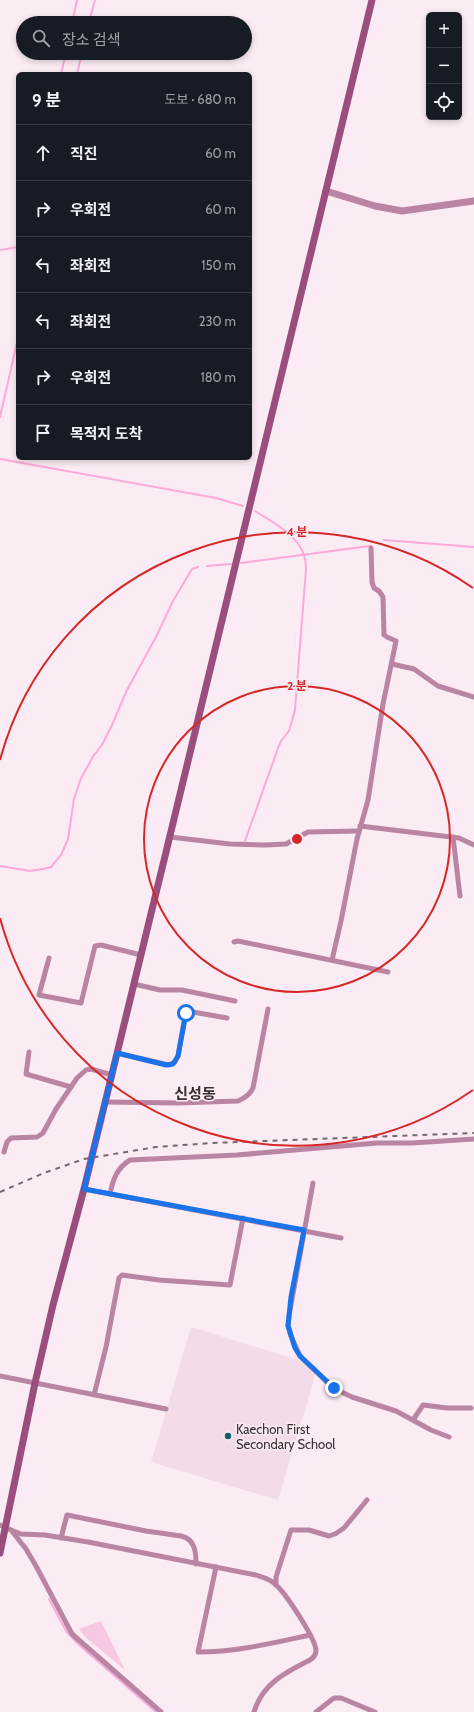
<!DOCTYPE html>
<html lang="ko">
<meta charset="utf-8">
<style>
body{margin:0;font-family:Cabin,"Noto Sans KR",sans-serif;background:#242831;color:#f1f3f6}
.controls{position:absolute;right:12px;top:12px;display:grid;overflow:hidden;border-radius:6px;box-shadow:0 2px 6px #0003}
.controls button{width:36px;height:36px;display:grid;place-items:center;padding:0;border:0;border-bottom:1px solid #363941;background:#171b24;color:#f1f3f6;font:20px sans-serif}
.stop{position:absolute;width:12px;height:12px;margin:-9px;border:3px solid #1a73e8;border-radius:50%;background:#fff}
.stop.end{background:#1a73e8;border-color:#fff;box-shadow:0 1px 4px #0008}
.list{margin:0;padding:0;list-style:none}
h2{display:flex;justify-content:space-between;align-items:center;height:52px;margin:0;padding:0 16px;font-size:17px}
h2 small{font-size:13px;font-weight:400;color:#9ea1a6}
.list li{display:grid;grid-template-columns:26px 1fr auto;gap:12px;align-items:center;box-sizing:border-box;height:56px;padding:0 16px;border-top:1px solid #363941}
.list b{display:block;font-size:15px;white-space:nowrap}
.list em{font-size:13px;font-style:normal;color:#9ea1a6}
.icon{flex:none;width:22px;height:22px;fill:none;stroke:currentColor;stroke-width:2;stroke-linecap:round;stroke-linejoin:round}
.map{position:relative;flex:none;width:474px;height:1712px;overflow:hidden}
.search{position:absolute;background:#171b24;box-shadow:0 2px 6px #0003;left:16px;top:16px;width:236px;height:44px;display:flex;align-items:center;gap:10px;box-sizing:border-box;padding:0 14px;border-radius:22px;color:#9ea1a6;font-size:15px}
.panel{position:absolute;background:#171b24;box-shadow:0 2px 6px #0003;left:16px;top:72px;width:236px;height:388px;border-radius:6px}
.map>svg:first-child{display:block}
.built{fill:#f3dce9}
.green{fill:#f7c9e2}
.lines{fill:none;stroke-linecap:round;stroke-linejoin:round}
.stream{stroke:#fcaad9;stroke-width:2}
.minor{stroke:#ba84a3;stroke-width:5}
.tertiary{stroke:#ba84a3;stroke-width:7}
.secondary{stroke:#9a4e7d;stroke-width:7}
.rail{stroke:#736a70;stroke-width:2;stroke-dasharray:5 5;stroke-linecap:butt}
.route{stroke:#1a73e8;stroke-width:5}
.ring{fill:none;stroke:#d62828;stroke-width:2}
.poi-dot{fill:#116261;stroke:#fbebf4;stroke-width:1.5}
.labels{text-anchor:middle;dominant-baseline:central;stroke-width:3;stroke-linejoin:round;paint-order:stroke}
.poi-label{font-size:13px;fill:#363034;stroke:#fbebf4;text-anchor:start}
.quarter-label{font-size:15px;font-weight:bold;fill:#363034;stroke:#fbebf4}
.centre{fill:#d62828;stroke:#fbebf4;stroke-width:2}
.ring-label{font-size:12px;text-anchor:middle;font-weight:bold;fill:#d62828;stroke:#fbebf4;stroke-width:3;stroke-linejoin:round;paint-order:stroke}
</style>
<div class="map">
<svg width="474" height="1712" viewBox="0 0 474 1712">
<rect width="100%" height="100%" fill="#fbebf4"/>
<polygon class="built" points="191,1327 318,1366 278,1500 151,1462"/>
<polygon class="green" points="101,1621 125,1670 85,1637 79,1629"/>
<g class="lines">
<g class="stream">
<polyline points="72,23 77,0"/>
<polyline points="89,23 95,0"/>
<polyline points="61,74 66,53"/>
<polyline points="77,74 82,53"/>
<polyline points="0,250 18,247"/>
<polyline points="0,417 18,338"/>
<polyline points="0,459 216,498 243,506"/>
<polyline points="384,540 474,547"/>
<polyline points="241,563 370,546"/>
<polyline points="207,566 231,564"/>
<path d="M 245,841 L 278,748 L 281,741 L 289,731 L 295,710 L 306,569 C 307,539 277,525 255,511"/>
<polyline points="0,866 30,871 43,869 51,867 61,855 68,839 74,799 81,778 94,755 102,745 112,725 127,690 156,637 173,601 192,569 198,567"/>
<polyline points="49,1599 66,1631 78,1644 156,1712"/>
</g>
<g class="minor">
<polyline points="392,664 414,669 438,686 474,697"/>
<polyline points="360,826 459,838 474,845"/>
<polyline points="170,837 230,844 265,845 286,844 308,832 358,831"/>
<polyline points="453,837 460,896"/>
<polyline points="234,942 238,941 388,972"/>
<polyline points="49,958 39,995 81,1003 95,946 101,945 141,955"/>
<polyline points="332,960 341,921 357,839 368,800 383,704 396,641 387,637 384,635 383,597 379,591 374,588 372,582 371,548"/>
<polyline points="134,984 160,990 182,990 235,1001"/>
<polyline points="29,1052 26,1074 71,1087"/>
<polyline points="117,1053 169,1065 175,1062 178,1056 185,1016 187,1011 227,1018"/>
<path d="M 105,1102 L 178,1103 L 238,1101 C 245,1098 250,1095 253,1088 L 268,1009"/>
<polyline points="4,1152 7,1142 11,1138 37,1137 43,1133 56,1109 71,1087 77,1078 86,1070 91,1069 112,1075"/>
<polyline points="313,1183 289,1316 288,1325 291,1336 300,1356 333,1388 352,1397 396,1411 431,1430 449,1437"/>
<polyline points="84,1189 341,1238"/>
<path d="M 110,1194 C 113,1179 117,1168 130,1160 L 237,1155 L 377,1143 L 412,1143 L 474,1139"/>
<polyline points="0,1376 166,1409"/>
<polyline points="94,1395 106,1347 119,1278 122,1275 159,1280 230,1285 243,1218"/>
<polyline points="413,1420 423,1405 447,1408 471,1408"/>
<polyline points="0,1525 11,1530 26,1549 36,1566 72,1634 161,1712"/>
<path d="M 11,1530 L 21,1534 L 45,1535 L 88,1542 L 256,1575 C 262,1577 270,1579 275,1584 C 285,1592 315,1638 316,1650 C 316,1655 314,1657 310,1660 C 286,1672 262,1684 254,1712"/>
<path d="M 61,1538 L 67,1515 L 146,1531 L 181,1536 C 195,1539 196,1552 196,1564"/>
<path d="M 216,1567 L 198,1652 C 236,1652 273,1643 310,1635"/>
<polyline points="276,1585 276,1577 291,1530 309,1530 329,1536 335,1534 344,1528 367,1500"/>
<polyline points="316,1712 334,1698 341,1698 375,1712"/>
</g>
<polyline class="tertiary" points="326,191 375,206 402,211 474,201"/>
<polyline class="secondary" points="0,1553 35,1383 53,1305 84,1189 167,848 372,0"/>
<polyline class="rail" points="0,1192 44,1173 84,1159 156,1147 212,1143 474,1133"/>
</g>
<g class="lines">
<polyline class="route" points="186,1013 178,1056 173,1064 166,1065 117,1053 84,1189 304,1230 291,1297 288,1326 295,1348 300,1356 334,1388"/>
</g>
<g class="ring">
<circle cx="297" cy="839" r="153"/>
<path d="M473 1090A307 307 0 0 1 0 918M0 760A307 307 0 0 1 473 588"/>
</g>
<circle class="poi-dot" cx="228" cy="1436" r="4"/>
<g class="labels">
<g class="poi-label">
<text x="236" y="1429">Kaechon First<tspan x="236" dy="15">Secondary School</tspan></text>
</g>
<g class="quarter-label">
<text x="195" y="1094">신성동</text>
</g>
</g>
<circle cx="297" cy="839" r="6" class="centre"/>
<g class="ring-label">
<text x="297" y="536">4 분</text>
<text x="297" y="690">2 분</text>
</g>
</svg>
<div class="controls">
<button>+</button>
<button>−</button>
<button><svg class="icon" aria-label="locate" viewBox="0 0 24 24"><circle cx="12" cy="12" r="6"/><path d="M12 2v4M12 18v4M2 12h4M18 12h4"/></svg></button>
</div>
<div class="stop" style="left:186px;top:1013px"></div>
<div class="stop end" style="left:334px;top:1388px"></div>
<div class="search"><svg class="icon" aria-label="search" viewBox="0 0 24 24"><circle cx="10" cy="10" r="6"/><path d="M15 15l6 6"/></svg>장소 검색</div>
<section class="panel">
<h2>9 분<small>도보 · 680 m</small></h2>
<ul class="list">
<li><svg class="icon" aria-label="ahead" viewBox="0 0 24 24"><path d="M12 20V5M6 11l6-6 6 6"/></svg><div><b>직진</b></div><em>60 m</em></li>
<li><svg class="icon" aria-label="right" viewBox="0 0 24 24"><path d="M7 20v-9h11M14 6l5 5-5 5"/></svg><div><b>우회전</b></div><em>60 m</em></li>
<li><svg class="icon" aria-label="left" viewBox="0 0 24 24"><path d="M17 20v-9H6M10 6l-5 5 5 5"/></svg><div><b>좌회전</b></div><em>150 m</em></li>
<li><svg class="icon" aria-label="left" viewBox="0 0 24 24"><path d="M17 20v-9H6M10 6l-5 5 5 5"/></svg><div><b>좌회전</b></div><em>230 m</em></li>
<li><svg class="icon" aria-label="right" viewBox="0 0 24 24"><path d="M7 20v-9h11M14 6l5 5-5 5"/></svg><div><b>우회전</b></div><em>180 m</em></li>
<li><svg class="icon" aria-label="arrive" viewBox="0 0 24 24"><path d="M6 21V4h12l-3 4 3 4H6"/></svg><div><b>목적지 도착</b></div></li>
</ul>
</section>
</div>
